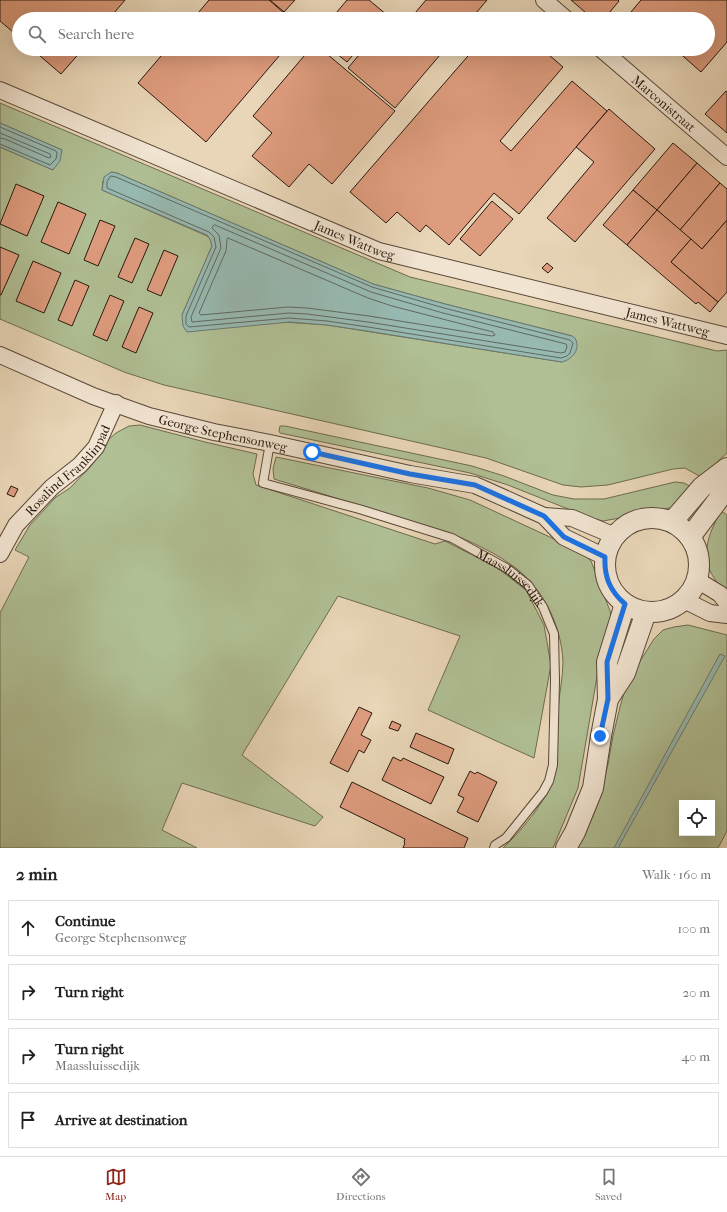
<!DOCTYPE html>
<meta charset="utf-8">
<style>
body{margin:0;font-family:"IM FELL French Canon",serif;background:#f6f6f6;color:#222}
.controls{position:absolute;right:12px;bottom:12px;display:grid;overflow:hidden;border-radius:0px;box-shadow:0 4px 16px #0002}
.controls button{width:36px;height:36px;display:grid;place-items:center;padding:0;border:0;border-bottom:1px solid #e0e0e0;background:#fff;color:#222;font:20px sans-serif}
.stop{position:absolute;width:12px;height:12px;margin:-9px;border:3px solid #1a73e8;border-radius:50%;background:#fff}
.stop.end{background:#1a73e8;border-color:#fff;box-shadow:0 1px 4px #0008}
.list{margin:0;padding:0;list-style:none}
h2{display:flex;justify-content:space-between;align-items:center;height:52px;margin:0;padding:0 16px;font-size:17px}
h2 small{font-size:13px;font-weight:400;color:#767676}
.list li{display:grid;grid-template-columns:26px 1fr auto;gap:12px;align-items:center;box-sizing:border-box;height:56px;margin:0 8px 8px;padding:0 8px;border:1px solid #e0e0e0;border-radius:0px}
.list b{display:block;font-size:15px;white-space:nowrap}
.list p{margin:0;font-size:13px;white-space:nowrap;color:#767676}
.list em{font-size:13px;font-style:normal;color:#767676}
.icon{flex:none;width:22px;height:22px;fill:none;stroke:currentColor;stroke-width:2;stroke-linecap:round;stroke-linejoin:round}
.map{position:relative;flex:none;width:727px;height:848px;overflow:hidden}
.search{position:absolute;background:#fff;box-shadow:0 4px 16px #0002;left:12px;right:12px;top:12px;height:44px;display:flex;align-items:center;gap:10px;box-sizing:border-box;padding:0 14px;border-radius:22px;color:#767676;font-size:15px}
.sheet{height:308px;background:#fff}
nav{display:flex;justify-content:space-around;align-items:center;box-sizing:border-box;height:56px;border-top:1px solid #e0e0e0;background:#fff;font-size:11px;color:#767676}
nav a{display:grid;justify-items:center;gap:2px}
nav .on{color:#8f2418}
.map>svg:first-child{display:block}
.green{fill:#b0bf94;stroke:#6c6c50;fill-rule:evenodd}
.water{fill:#97b9b1;stroke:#6b796f}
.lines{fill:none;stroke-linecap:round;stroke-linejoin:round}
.shore{stroke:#60685f;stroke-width:1}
.building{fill:#de9c7e;stroke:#28180d}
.service-casing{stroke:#584838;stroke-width:10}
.minor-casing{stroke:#584838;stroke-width:18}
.tertiary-casing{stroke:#584838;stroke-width:22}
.service{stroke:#f1e4d1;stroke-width:8}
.minor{stroke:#f1e4d1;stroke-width:16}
.tertiary{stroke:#f1e4d1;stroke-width:20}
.route{stroke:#1a73e8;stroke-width:5}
.labels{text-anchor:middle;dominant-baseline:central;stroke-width:3;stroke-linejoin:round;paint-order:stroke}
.street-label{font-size:13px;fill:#28180d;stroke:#f1e4d1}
</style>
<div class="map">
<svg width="727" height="848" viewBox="0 0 727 848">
<rect width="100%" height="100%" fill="#e9d6b8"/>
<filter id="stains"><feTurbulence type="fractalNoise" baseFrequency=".005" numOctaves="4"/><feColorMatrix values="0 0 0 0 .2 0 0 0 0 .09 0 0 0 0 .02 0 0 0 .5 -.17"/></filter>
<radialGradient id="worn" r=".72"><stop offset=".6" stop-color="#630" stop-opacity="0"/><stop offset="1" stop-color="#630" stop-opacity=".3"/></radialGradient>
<g class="green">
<path d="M 0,103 L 410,277 L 717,351 L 727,350 L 727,453 L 701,477 L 685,468 L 673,469 L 608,485 L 581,487 L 563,485 L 486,458 L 164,385 L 124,372 L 0,319 L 0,147 L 53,170 L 62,150 L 0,123 ZM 111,172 L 117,173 L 373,284 L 445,304 L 572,336 L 562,362 L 327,325 L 182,315 L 212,246 L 210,239 L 207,236 L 102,190 L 103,181 Z"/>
<polygon points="140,425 205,442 257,454 253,474 256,485 435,544 445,541 496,567 526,590 544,625 551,665 534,758 428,710 460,636 338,596 242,755 323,817 315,826 182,783 162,830 197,848 0,848 0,613 29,557 15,550 30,525 56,497 70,488 91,466 108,440 116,433 129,426"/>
<polygon points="280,426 285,426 472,466 504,476 553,495 574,499 604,499 675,482 684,483 693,488 671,508 640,511 620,518 603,521 588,517 508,485 470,473 280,433 279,431"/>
<path d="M 276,457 L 428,488 L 470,500 L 580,551 L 591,561 L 610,611 L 612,621 L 600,659 L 578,788 L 553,848 L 503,848 C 523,829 552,795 556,768 C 558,749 557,729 558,710 C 559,694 563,678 563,661 C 561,626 545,592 517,569 C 498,554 472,542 450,533 L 274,479 L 273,469 Z"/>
<path d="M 721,511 L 727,515 L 727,591 C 720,587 715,580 711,573 C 701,551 710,531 721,511 Z"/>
<path d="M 688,625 L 727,635 L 727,831 L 718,848 L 575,848 L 593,816 L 601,794 L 608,764 L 613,736 L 620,707 L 627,682 L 654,639 L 663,630 L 674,627 ZM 682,803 L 712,803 L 712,833 L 682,833 Z"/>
</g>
<g class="water">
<polygon points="0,123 62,150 60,161 53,170 0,147"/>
<path d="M 111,172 L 117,173 L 373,284 L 445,304 L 572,336 L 575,338 C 581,349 573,359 562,362 L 367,331 L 327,325 L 290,322 L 187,332 L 183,326 L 182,315 L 212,246 L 210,239 L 207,235 L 102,190 L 104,177 Z"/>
<polygon points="720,654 725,656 618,848 614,848"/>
</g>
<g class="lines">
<g class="shore">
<polyline points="0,127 56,151 57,153 56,159 50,165 0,144"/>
<polyline points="0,133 50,154 51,157 49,158 5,139 0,138"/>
<polygon points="111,176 116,177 372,287 444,308 570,340 573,343 570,353 567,356 561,358 368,327 327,321 289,318 189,327 186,324 186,316 216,247 214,237 209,232 107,188 107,182"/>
<polygon points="215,225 371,292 443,313 566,344 567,347 565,352 561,353 368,322 307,314 289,313 192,322 191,317 221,248 219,235 212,228 213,226"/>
<polygon points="228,238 368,298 392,306 493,332 495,335 492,336 369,316 307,308 288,307 201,315 199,313 226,251 227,240"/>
</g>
</g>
<g class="building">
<polygon points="0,0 125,0 109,19 19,19 19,37 0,21"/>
<polygon points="209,0 269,0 291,19 193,19"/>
<polygon points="270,0 295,0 284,12"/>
<polygon points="347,0 369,0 387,15 384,19 331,19"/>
<polygon points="426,0 487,0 471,19 410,19"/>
<polygon points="571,0 618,0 619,1 604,19 593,19"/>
<polygon points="641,0 727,0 727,42 701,72 675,49 708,49 708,19 640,19 631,12"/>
<polygon points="32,49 83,49 61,74"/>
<polygon points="167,49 285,49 206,142 138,83"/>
<polygon points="310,49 321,49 395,111 332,184 309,164 289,187 252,156 272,133 253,116"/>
<polygon points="331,49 358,49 347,62"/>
<polygon points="364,49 445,49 395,108 348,68"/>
<polygon points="474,49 542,49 563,67 500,141 511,151 572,81 607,111 519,214 494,193 449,245 426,225 420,232 397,212 386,223 350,192"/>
<polygon points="726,91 727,93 727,133 705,114"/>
<polygon points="609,109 655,149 575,242 547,218 594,162 576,147"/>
<polygon points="673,143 697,163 657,210 633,190"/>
<polygon points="697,163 720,183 680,230 657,210"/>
<polygon points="720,183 727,189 727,220 702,249 680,230"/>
<polygon points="16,184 44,196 27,236 0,224"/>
<polygon points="633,190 657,210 627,245 603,225"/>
<polygon points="492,201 513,219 480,256 460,239"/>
<polygon points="58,202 86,214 69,254 41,242"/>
<polygon points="657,210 691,239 671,262 718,302 710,312 698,302 696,304 627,245"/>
<polygon points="100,220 115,226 98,266 84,260"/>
<polygon points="727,220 727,292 718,302 671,262 691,239 702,249"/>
<polygon points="135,238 149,244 132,283 118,277"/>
<polygon points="0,247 19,255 1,295 0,295"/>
<polygon points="164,250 178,256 161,296 147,290"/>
<polygon points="33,261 61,273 44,313 16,301"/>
<polygon points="547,263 553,268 548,273 542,268"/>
<polygon points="75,280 89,286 72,326 58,320"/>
<polygon points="110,295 124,301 107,341 93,335"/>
<polygon points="139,307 153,313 136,353 122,347"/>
<polygon points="11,486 18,489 14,497 7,494"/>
<polygon points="359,707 372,713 361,735 371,740 364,753 359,750 348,772 330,763"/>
<polygon points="392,721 401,725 398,731 389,728"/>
<polygon points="416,733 454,749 448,764 410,747"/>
<polygon points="393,757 401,761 403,758 444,777 431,804 382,780"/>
<polygon points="470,771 475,774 477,772 497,782 478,822 457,812 464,798 458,795"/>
<polygon points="352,782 468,838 464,848 403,848 405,843 404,842 405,839 340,807"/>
</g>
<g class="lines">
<g class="service-casing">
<g id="service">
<path id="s1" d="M 270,443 L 263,483 L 359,509 L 452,538 L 508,569 L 528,585 L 543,607 L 554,634 L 555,680 L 553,765 L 549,781 L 543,792 L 506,838 L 495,845 L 494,848"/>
</g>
</g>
<g class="minor-casing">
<g id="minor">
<polyline points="544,0 566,19"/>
<path id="s2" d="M 601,49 L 727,157"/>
<path id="s3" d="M 0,90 L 379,251 L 727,336"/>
<path id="s4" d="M 0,355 L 93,396 L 149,416 L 214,432 L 270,443 L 410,474 L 475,485 L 544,516 L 564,537 L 605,557"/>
<polyline points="544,516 572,518 615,536"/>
<path id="s5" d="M 0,554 L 16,525 L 52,487 L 80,465 L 96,447 L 116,403"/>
<polyline points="697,580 720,594 727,603"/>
<polyline points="684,600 710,613 727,615"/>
</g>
</g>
<g class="tertiary-casing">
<g id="tertiary">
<circle cx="652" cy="565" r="47"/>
<polyline points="672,522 702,487 727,468"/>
<polyline points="690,537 718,500 727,482"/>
<polyline points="608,699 625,673 646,612"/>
<polyline points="566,848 575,832 593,788 601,736 608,699 607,662 625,604"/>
</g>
</g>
<use href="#service" class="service"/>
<use href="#minor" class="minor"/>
<use href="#tertiary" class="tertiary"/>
</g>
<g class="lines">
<path class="route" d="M 312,452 L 410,474 L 475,485 L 544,516 L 564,537 L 605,557 C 604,577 610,591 625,604 L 607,662 L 608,699 L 600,736"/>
</g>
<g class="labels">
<g class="street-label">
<text stroke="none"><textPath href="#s2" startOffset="83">Marconistraat</textPath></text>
<text stroke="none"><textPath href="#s3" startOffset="385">James Wattweg</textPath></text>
<text stroke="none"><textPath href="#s3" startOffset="709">James Wattweg</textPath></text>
<text stroke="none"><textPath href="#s4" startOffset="237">George Stephensonweg</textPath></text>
<text stroke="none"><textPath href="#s5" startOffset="109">Rosalind Franklinpad</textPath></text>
<text stroke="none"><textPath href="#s1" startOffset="309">Maassluissedijk</textPath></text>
</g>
</g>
<rect width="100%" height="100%" filter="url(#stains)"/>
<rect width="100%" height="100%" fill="url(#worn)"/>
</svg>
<div class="controls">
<button><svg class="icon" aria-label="locate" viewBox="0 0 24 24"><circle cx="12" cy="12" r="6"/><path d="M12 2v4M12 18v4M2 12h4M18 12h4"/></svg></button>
</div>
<div class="stop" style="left:312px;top:452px"></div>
<div class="stop end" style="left:600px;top:736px"></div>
<div class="search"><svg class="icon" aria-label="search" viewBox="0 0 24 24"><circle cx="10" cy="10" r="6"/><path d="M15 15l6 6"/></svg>Search here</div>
</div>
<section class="sheet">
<h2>2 min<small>Walk · 160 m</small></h2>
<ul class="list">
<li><svg class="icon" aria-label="ahead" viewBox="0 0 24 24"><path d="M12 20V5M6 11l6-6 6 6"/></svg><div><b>Continue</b><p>George Stephensonweg</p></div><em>100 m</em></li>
<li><svg class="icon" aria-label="right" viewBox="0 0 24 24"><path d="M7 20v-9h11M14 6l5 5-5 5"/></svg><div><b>Turn right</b></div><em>20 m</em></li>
<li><svg class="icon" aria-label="right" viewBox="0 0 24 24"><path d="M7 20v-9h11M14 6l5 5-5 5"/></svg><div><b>Turn right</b><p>Maassluissedijk</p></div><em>40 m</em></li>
<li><svg class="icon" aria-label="arrive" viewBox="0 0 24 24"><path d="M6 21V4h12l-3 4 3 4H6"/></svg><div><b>Arrive at destination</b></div></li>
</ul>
</section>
<nav>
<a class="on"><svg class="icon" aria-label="map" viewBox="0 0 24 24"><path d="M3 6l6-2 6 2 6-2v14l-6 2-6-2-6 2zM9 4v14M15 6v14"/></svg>Map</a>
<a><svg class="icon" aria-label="directions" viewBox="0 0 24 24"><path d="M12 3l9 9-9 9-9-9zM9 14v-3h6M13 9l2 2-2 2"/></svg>Directions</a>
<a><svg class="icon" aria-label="saved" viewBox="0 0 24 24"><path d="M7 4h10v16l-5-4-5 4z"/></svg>Saved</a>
</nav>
